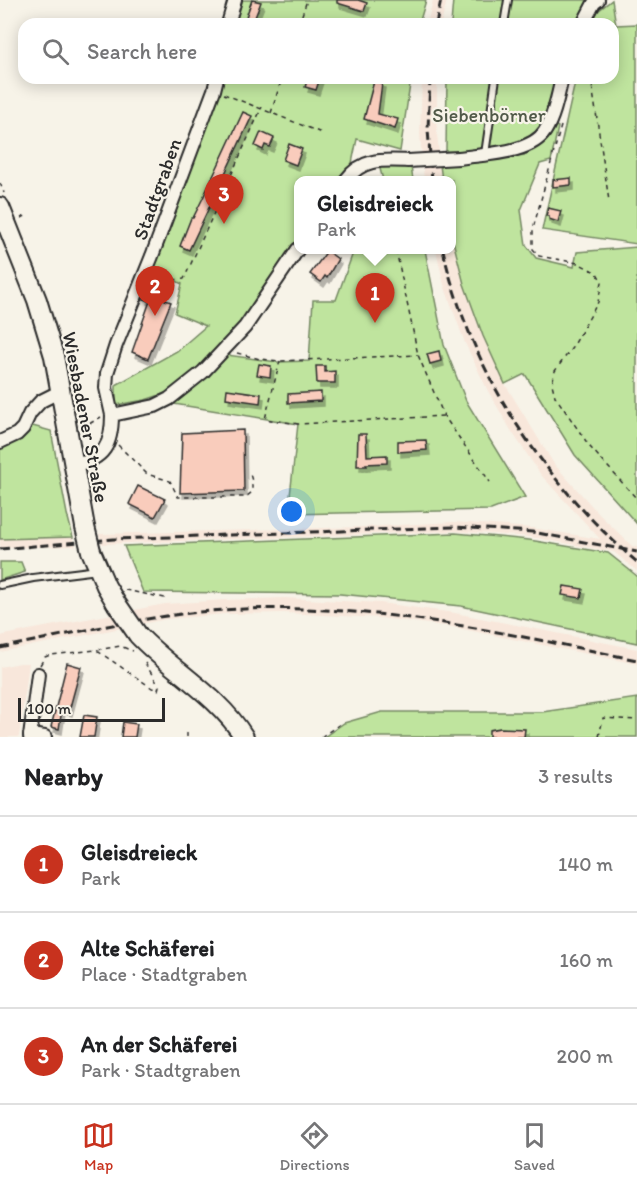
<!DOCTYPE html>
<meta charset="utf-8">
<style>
body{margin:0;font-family:Itim,sans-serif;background:#f6f6f6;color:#202124}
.scale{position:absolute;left:18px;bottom:15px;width:147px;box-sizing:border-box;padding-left:6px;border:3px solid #2b2b2b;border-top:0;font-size:16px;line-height:21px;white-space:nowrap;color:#2b2b2b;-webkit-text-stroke:4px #f7f3e8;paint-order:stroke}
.you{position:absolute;left:292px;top:512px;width:21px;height:21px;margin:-15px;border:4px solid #fff;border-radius:50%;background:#1a73e8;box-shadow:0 0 0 9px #1a73e833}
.badge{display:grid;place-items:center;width:39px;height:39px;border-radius:50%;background:#c8321e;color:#fff;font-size:20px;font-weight:700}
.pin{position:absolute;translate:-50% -50px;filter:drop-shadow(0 2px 3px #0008)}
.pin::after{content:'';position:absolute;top:32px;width:21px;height:18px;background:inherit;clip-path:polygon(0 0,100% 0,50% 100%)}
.popup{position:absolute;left:294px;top:176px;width:162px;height:78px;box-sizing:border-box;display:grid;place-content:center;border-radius:12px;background:#fff;filter:drop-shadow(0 2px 4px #0005);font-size:20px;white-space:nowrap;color:#757577}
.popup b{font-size:22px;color:#202124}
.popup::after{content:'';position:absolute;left:50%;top:100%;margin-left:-12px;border:12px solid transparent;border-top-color:#fff}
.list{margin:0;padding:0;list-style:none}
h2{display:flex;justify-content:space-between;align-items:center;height:78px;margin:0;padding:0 24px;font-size:26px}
h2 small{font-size:20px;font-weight:400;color:#757577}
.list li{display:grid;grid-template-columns:39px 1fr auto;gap:18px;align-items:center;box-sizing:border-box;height:96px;padding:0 24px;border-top:2px solid #e0e0e0}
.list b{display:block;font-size:22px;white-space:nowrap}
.list p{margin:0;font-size:20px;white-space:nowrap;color:#757577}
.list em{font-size:20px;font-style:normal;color:#757577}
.icon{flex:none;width:33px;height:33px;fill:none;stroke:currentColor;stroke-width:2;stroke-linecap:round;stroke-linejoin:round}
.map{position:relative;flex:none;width:637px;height:737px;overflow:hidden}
.search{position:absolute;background:#fff;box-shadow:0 3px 15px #0003;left:18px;right:18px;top:18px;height:66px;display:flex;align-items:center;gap:15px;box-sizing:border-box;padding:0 21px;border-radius:18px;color:#757577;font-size:22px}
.sheet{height:366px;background:#fff}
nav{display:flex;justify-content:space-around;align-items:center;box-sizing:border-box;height:84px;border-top:2px solid #e0e0e0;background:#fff;font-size:16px;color:#757577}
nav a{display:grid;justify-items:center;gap:3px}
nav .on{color:#c8321e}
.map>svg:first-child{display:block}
.built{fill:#f8e7db}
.green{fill:#bfe49e;stroke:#758864;stroke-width:1.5}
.building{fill:#f9ccbc;stroke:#2b2b2b;stroke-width:1.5;filter:url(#shadow)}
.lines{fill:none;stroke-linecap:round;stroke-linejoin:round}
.service-casing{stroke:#2b2b2b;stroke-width:10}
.minor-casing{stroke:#2b2b2b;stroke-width:16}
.primary-casing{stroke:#2b2b2b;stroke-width:22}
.path{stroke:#2b2b2b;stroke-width:1.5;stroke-dasharray:4.5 4.5;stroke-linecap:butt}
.service{stroke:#f7f3e8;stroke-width:6}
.minor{stroke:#f7f3e8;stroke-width:12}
.primary{stroke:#f7f3e8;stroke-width:18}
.rail{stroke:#2b2b2b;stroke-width:3;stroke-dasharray:9 4.5;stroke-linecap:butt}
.minor-bridge-casing{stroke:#2b2b2b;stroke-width:16;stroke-linecap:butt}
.primary-bridge-casing{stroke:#2b2b2b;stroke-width:22;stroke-linecap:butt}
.minor-bridge{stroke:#f7f3e8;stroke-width:12}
.primary-bridge{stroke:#f7f3e8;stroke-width:18}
.labels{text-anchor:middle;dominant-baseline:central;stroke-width:4.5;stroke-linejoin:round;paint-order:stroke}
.park-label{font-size:20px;fill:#505948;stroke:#f7f3e8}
.street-label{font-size:20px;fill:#2b2b2b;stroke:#f7f3e8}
</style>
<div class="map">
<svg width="637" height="737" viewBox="0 0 637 737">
<defs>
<filter id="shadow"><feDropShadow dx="3" dy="5" stdDeviation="0" flood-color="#0004"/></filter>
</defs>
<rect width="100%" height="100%" fill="#f7f3e8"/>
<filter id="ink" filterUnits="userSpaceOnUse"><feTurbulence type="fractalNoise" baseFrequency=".0167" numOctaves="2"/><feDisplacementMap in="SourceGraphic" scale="12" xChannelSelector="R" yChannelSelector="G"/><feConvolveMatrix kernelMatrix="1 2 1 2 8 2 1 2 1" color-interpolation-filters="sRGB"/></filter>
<g filter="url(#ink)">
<g class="built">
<polygon points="433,0 447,0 441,24 427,24"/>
<polygon points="422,78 437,78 437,134 442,180 424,180 420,134"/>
<polygon points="452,237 464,284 483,336 505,384 554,464 599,514 632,546 637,547 637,571 614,552 531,537 454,531 102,544 99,534 362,527 454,522 532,528 600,539 541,475 512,432 488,391 465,343 444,285 436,250 452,250"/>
<polygon points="73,537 76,546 0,548 0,539"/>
<polygon points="284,598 381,603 455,613 637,649 637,664 452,627 380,618 284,613 226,614 167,619 0,652 0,636 29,630 165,604 225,600"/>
<polygon points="20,663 29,663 19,737 0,737 0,667"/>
</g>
<g class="green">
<polygon points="237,0 426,0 419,24 230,24"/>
<polygon points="453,0 594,0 580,24 451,24"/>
<polygon points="612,0 616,25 637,24 637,244 542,230 576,78 613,78 613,24 589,24 598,11"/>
<polygon points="219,78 411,78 400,151 357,139 352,163 340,180 298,180 298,241 236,331 205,363 169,392 145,400 116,405 116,385 177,351 206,326 175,313 182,284 151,268"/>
<polygon points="447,78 558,78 545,132 530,146 463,152 446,151"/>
<polygon points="554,125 558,127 551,161 540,164 521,210 526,245 536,258 574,267 577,252 637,247 637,524 575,455 525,374 505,384 483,336 464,284 452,237 452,180 442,180 440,165 525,155 543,143"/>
<polygon points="379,165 411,167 413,180 383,180"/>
<polygon points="354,250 425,250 444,345 466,401 525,497 491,510 288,514 298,424 174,404 207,376 227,355 277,362 309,361 313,300 336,300"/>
<polygon points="29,425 51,431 67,514 73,537 0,539 0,447"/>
<polygon points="455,533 529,540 608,553 637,576 637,643 461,606 340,594 143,592 124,546"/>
<polygon points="0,562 21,562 25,572 0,580"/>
<polygon points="637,698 637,737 324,737 344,723 382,712 542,712"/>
</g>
<g class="building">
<polygon points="252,0 261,2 254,20 246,17"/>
<polygon points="337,0 358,0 367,3 364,11 337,3"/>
<polygon points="308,78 320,78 316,90 305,87"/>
<polygon points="374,81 382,83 378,114 398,119 395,129 364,119"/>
<polygon points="243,112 252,116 189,250 180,246 191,218 193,218 202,200"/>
<polygon points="261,132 274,138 270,147 265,145 263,150 255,146"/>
<polygon points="289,144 302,149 296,165 283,160"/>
<polygon points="571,178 571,185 553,187 553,180"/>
<polygon points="548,208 561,211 558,222 549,219 549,216 546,216"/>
<polygon points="327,251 338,259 327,278 325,276 321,282 310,274"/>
<polygon points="148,289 166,296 165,300 171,302 148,359 132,352 150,301 144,299"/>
<polygon points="439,351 441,361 430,364 427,354"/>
<polygon points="259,364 271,366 270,377 257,375"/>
<polygon points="316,366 325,366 325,372 335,371 335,383 317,383"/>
<polygon points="227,389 261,394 260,403 226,398"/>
<polygon points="321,392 321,401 288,403 288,394"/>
<polygon points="243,430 244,491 180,493 182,433"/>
<polygon points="358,434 366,434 367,456 387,455 387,463 366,464 367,466 357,466"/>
<polygon points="426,440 427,450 398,452 398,441"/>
<polygon points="138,486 165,499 155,517 129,504"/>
<polygon points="564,586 583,589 581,598 562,595"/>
<polygon points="67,663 81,667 69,711 62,709 59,729 51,727"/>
<polygon points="84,715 97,717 94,737 80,737"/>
<polygon points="123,722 137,724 135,737 121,737"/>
<polygon points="500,728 525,729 524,737 489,737 489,730"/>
</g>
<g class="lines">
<g class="service-casing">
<g id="service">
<polyline points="504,24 508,0"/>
<polyline points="485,154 496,78"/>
<polyline points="0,585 33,578 98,570"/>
</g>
</g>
<g class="minor-casing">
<g id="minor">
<polyline points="228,24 235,0"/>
<polyline points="583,24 594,3 598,0"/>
<path d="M 459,158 C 483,154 531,154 545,131 C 554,117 558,95 562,78"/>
<path d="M 346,180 C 362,158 382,160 408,161"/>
<polyline points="112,415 106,388 107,373 116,345 152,256 214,90 217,78"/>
<polyline points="0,442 17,434 23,428 30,413 41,401 61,391"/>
<path d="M 73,465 C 105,460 112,443 112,415 L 155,406 L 169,399 L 203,372 L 245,327 L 298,249"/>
<polyline points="30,735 45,737"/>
<polyline points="30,737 38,674"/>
</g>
</g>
<g class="primary-casing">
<g id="primary">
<polyline points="0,207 37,300 54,356 85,527"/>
<polyline points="91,551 106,586 116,603"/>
<path d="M 138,635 C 171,670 218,695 244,737"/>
</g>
</g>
<g class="path">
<polyline points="299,24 307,0"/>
<polyline points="591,78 609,201"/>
<polyline points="224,94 324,134"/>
<polyline points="271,113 282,78"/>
<polyline points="561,126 533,229 533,249 539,256 578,263 597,273 602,282 598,302 574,345 555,371 552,384 555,396 590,447 637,499"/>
<polyline points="0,183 4,193"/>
<polyline points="21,218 28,215"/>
<polyline points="396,250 418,355 444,416 490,482"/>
<polyline points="155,281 184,279 262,107"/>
<polyline points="237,353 260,359 280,361 418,355"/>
<polyline points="280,361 265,419 298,424 443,416"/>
<polyline points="82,428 101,417"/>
<polyline points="118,445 147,474 170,481 178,497 246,497 252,492 252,481 250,474"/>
<polyline points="125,590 165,598"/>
<polyline points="97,650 120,646 133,651"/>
<polyline points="40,665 45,657 50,655 96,650 152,688 158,690 159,686 145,663"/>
<polyline points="187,737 187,733"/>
<polyline points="321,737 340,724"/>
<polyline points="599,737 603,718 637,720"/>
</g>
<use href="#service" class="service"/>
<use href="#minor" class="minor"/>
<use href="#primary" class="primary"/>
<g class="rail">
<polyline points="436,24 441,0"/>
<polyline points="430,78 428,130 432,180"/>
<path d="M 443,250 C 471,372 542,481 637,562"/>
<polyline points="0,549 114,539 455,527 532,532 637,552"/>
<path d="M 0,648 C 74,633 148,615 224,610 C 364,601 501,632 637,660"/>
</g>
<g class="minor-bridge-casing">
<polyline id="minor-bridge" points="408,161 459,158"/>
</g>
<g class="primary-bridge-casing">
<g id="primary-bridge">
<polyline points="85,527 91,551"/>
<polyline points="116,603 138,635"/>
</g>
</g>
<use href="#minor-bridge" class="minor-bridge"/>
<use href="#primary-bridge" class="primary-bridge"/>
</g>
</g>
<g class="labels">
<g class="park-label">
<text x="489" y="115">Siebenbörner</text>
</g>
<g class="street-label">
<text transform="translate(157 189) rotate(-70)">Stadtgraben</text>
<text transform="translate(86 417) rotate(79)">Wiesbadener Straße</text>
</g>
</g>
</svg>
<div class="scale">100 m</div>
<div class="you"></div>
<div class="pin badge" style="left:375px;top:323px">1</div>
<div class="popup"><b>Gleisdreieck</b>Park</div>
<div class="pin badge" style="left:155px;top:316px">2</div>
<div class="pin badge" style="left:224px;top:224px">3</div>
<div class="search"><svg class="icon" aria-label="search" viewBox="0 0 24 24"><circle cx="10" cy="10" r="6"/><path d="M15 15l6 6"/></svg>Search here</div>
</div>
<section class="sheet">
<h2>Nearby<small>3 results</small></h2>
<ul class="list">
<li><span class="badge">1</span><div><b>Gleisdreieck</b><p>Park</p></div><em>140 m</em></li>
<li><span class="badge">2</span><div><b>Alte Schäferei</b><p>Place · Stadtgraben</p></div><em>160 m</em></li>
<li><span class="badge">3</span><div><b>An der Schäferei</b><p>Park · Stadtgraben</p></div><em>200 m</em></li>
</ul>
</section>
<nav>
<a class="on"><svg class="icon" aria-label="map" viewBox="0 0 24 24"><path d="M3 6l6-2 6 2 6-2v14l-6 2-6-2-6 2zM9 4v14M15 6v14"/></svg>Map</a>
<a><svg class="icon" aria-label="directions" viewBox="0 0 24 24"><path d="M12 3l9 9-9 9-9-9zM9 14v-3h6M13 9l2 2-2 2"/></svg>Directions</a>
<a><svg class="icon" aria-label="saved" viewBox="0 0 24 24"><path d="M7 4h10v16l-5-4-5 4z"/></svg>Saved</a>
</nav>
